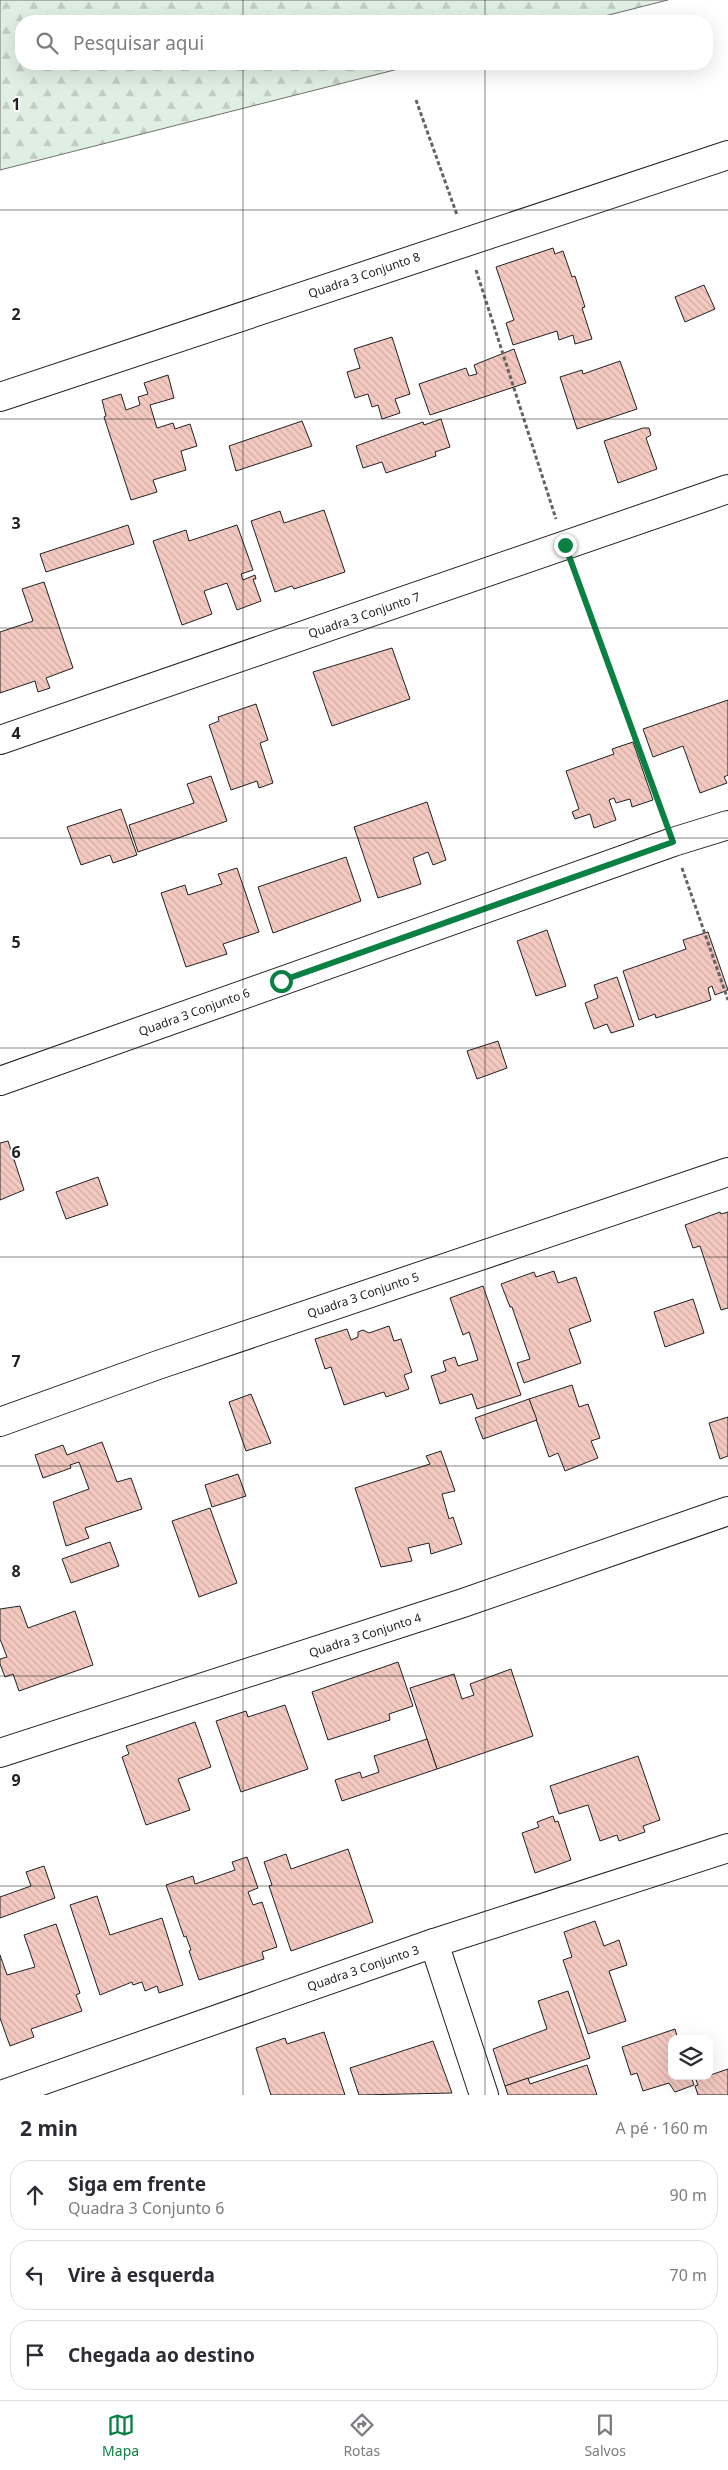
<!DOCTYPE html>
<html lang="pt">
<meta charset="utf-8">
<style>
body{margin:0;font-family:"Noto Sans",sans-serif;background:#f2f2f3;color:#2b2b33}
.controls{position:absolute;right:15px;bottom:15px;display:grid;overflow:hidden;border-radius:10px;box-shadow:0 5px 20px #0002}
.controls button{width:45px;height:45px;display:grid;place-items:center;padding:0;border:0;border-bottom:1px solid #e1e1e2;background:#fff;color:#2b2b33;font:25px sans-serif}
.stop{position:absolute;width:15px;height:15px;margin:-11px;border:4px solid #0b8043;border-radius:50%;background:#fff}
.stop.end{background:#0b8043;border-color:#fff;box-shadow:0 1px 5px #0008}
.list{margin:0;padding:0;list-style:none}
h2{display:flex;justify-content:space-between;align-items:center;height:65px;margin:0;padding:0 20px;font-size:21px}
h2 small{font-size:16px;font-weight:400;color:#7c7c81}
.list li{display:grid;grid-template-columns:32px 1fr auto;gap:15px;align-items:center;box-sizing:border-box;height:70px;margin:0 10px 10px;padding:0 10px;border:1px solid #e1e1e2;border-radius:20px}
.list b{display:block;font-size:19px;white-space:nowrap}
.list p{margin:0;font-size:16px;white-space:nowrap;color:#7c7c81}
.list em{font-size:16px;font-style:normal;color:#7c7c81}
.icon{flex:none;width:28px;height:28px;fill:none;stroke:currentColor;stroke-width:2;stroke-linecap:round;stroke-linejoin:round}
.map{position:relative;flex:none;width:728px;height:2095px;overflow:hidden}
.search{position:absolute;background:#fff;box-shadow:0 5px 20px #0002;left:15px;right:15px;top:15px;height:55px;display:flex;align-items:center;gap:12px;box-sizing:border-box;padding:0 18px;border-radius:20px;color:#7c7c81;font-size:19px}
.sheet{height:305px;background:#fff}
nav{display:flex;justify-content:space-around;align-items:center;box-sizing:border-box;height:70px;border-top:1px solid #e1e1e2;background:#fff;font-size:14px;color:#7c7c81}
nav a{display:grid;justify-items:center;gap:2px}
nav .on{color:#0b8043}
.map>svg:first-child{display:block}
.forest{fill:url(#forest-firs);stroke:#6f6f6f}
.building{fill:url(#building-back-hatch);stroke:#222}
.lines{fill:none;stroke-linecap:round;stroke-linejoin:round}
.minor-casing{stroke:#222;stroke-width:30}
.path{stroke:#646464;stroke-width:3;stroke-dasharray:4 2.5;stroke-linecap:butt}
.minor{stroke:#fff;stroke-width:28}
.route{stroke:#0b8043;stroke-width:6}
.grid{fill:none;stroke:#222;stroke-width:1;stroke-opacity:0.55}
.labels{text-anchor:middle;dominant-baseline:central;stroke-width:4;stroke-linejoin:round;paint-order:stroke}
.street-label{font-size:12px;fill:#222;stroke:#fff}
.grid-label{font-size:16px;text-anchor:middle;font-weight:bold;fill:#222;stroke:#fff;stroke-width:4;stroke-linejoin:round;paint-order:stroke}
</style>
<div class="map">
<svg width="728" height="2095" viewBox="0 0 728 2095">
<defs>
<pattern id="forest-firs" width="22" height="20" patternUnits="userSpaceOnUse" patternTransform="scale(1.25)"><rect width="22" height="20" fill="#e0efe3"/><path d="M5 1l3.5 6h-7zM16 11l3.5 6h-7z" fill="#c0cdc2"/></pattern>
<pattern id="building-back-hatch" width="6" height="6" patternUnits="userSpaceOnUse" patternTransform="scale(1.25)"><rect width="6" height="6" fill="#f3c9c0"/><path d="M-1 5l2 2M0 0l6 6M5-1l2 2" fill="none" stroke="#d0aca5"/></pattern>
</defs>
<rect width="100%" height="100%" fill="#fff"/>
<polygon class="forest" points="0,0 668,0 585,21 21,21 21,64 418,64 0,170"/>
<g class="building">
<polygon points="553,248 555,254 563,251 572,277 575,276 585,307 582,308 592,339 575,344 573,335 559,340 557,331 513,345 506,323 514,320 496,267"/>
<polygon points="704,285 715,309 685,322 675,297"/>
<polygon points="392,337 410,394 395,399 400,413 382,419 378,405 372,407 368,394 355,398 347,372 360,368 354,349"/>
<polygon points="514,349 526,383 430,415 419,384 466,368 469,376 477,374 474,365"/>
<polygon points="620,361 637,409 577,429 560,377 582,370 583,374"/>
<polygon points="168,375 174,398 150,405 157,428 173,423 175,429 190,424 197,446 181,451 186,470 153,480 157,492 131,500 104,417 106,416 102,400 121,394 126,410 140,405 138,397 148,394 144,383"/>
<polygon points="441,419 450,447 435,452 436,456 386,473 382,462 363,468 356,446 423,422 424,425"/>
<polygon points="302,421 312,446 236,471 229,446"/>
<polygon points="643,428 649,428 651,435 646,438 657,469 618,483 604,441"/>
<polygon points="324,510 345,572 294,589 292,586 275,592 251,521 280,511 284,523"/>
<polygon points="128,525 134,544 46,572 40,554"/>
<polygon points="237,525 253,570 241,574 243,580 255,575 256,579 253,579 261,601 237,610 227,583 204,591 212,614 182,625 153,541 186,530 189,541"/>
<polygon points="44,582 73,668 46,678 50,688 38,692 35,681 0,693 0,632 33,621 22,589"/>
<polygon points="392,648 410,699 332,726 313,672"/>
<polygon points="728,700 728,775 724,777 727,783 700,793 683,746 653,757 643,729"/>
<polygon points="256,704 268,740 260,743 273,783 259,788 257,781 231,790 209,725 219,721 218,717"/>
<polygon points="633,742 653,800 632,807 630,799 616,803 614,798 609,800 616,820 594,828 590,814 575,819 572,812 579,809 566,771 614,754 612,749"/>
<polygon points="211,776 227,821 138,852 129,825 194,803 187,784"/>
<polygon points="427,802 446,860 433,865 428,852 413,858 421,884 378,898 354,827"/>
<polygon points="121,809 137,855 113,863 110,855 81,865 67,827"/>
<polygon points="346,857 361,901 273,933 258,887"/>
<polygon points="237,868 259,932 223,944 227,954 186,967 161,893 185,885 188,895 222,884 218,874"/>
<polygon points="547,930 566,986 536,996 517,941"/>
<polygon points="708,932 728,990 715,995 712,986 708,988 711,1000 656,1018 655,1014 639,1020 623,971 686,949 683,940"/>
<polygon points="617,977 634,1026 611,1033 607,1024 594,1029 585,1003 598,998 594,985"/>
<polygon points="498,1041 507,1068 477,1079 467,1051"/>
<polygon points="8,1141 24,1190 0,1200 0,1143"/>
<polygon points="98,1177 108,1205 66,1219 56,1192"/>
<polygon points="720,1212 721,1214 728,1212 728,1308 721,1310 700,1246 693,1248 685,1225"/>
<polygon points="554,1271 558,1283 576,1277 591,1321 569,1329 581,1363 524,1383 517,1363 530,1359 512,1307 510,1307 501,1284 534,1272 536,1277"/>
<polygon points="483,1286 521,1395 477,1409 472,1394 440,1404 431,1376 446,1371 443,1361 455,1357 458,1366 478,1360 469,1332 463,1335 450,1298"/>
<polygon points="693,1299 704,1333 665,1347 654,1312"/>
<polygon points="389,1326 394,1341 401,1339 412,1372 404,1375 409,1389 386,1397 384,1392 344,1405 331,1367 325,1369 315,1339 347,1329 351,1340 358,1337 358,1332 363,1330 369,1333"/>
<polygon points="572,1385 579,1407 588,1404 600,1438 591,1441 598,1458 565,1471 558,1453 549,1457 529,1399"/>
<polygon points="251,1394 271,1443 246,1451 229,1402"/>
<polygon points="529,1399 537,1420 483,1439 475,1418"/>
<polygon points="728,1417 728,1456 720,1459 709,1423"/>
<polygon points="102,1442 117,1482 131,1478 142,1509 85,1528 89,1538 66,1546 53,1502 89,1489 79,1462 70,1465 71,1468 43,1478 35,1455 63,1445 67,1455"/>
<polygon points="441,1451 455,1491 442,1494 449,1519 453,1517 462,1544 431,1554 429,1543 408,1548 412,1561 381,1567 355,1488 430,1464 426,1456"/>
<polygon points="238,1474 246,1496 212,1507 205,1485"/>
<polygon points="210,1508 237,1583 199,1597 172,1521"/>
<polygon points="110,1542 119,1566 71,1583 62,1559"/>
<polygon points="20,1606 28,1628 75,1611 93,1665 19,1691 13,1674 5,1677 0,1664 0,1659 7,1657 0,1639 0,1609"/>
<polygon points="398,1662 413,1706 389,1714 390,1720 328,1740 312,1692"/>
<polygon points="511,1669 533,1736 437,1769 410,1688 454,1674 462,1699 474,1695 470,1684"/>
<polygon points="285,1705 308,1769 241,1792 216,1721 246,1711 248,1717"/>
<polygon points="195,1722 211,1767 178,1779 190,1810 146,1825 122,1757 129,1754 126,1746"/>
<polygon points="427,1739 437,1769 342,1801 335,1780 360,1772 362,1778 379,1772 374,1756"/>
<polygon points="638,1756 660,1820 643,1826 645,1832 619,1841 617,1835 600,1841 588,1805 559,1814 550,1786"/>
<polygon points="553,1816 555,1822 558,1821 571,1860 535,1873 522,1833 539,1827 537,1822"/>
<polygon points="348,1849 373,1922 291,1951 269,1886 272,1885 264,1862 286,1854 291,1869"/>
<polygon points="247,1857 258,1888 248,1892 253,1905 262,1902 277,1947 262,1952 264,1959 199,1980 189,1951 191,1950 186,1936 184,1937 166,1885 193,1876 195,1884 235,1870 232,1862"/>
<polygon points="44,1866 55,1898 0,1918 0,1897 31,1886 26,1872"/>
<polygon points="97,1896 110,1935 162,1918 183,1985 159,1993 157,1986 145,1991 142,1982 133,1985 132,1982 100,1995 70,1905"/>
<polygon points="595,1921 604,1946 619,1940 627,1965 609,1971 626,2021 588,2034 563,1960 572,1957 564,1932"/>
<polygon points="56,1924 80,1993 76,1995 82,2011 31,2029 34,2037 10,2046 0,2018 0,1955 7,1975 35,1967 24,1935"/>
<polygon points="568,1991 590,2058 505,2086 493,2049 547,2029 538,2001"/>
<polygon points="675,2029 678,2039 672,2039 672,2076 691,2076 694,2085 675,2092 669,2083 643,2091 637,2073 631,2075 622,2047"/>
<polygon points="324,2032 345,2095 271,2095 256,2048 285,2038 287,2044"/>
<polygon points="433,2041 452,2093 359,2095 350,2068"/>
<polygon points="587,2065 597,2095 508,2095 505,2086 528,2078 530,2084"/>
<polygon points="728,2069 728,2095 698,2095 695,2086 698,2085 696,2080"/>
</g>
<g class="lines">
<g class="minor-casing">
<g id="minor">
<polyline points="0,397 728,155"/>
<polyline points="0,740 728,489"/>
<polyline points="0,1081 673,842 728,825"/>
<polyline points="0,1422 158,1365 728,1172"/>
<polyline points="0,1753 463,1603 728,1511"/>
<polyline points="434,1943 484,2095"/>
<polyline points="1,2095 434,1943 728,1848"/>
</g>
</g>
<g class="path">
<polyline points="416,100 457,215"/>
<polyline points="476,270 556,519"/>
<polyline points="575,572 663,815"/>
<polyline points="682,868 728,1000"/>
</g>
<use href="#minor" class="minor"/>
</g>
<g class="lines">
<polyline class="route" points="281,981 673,842 565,545"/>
</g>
<path class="grid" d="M 243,0 L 243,21M 485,0 L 485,21M 243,64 L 243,2095M 485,64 L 485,2095M 0,210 L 728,210M 0,419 L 728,419M 0,628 L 728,628M 0,838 L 728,838M 0,1048 L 728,1048M 0,1257 L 728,1257M 0,1466 L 728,1466M 0,1676 L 728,1676M 0,1886 L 728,1886"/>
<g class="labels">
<g class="street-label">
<text transform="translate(364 275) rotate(-19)">Quadra 3 Conjunto 8</text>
<text transform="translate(364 615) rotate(-19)">Quadra 3 Conjunto 7</text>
<text transform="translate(194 1012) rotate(-20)">Quadra 3 Conjunto 6</text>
<text transform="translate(363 1295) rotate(-19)">Quadra 3 Conjunto 5</text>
<text transform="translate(365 1635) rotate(-18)">Quadra 3 Conjunto 4</text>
<text transform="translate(363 1968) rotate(-19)">Quadra 3 Conjunto 3</text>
</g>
</g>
<g class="grid-label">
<text x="16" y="110">1</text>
<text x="16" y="320">2</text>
<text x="16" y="529">3</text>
<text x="16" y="739">4</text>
<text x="16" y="948">5</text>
<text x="16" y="1158">6</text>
<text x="16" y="1367">7</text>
<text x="16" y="1577">8</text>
<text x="16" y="1786">9</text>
</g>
</svg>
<div class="controls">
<button><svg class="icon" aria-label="layers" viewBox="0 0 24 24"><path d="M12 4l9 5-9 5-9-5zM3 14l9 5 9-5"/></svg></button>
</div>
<div class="stop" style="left:281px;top:981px"></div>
<div class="stop end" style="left:565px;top:545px"></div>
<div class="search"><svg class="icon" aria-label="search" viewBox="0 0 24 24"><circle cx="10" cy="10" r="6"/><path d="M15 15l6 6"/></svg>Pesquisar aqui</div>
</div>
<section class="sheet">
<h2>2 min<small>A pé · 160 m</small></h2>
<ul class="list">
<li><svg class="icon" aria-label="ahead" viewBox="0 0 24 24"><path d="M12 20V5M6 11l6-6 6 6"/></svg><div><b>Siga em frente</b><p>Quadra 3 Conjunto 6</p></div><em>90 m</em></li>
<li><svg class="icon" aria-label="left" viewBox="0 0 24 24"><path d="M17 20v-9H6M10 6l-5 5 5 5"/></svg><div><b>Vire à esquerda</b></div><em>70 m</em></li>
<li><svg class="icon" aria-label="arrive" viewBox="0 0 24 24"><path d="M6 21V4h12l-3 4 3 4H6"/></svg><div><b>Chegada ao destino</b></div></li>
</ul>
</section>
<nav>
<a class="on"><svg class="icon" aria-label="map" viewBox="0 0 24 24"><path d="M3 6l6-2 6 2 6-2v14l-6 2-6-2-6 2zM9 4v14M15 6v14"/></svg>Mapa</a>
<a><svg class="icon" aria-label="directions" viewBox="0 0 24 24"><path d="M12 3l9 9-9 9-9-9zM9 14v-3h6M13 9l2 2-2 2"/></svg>Rotas</a>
<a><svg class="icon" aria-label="saved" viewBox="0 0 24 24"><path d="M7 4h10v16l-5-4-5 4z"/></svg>Salvos</a>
</nav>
